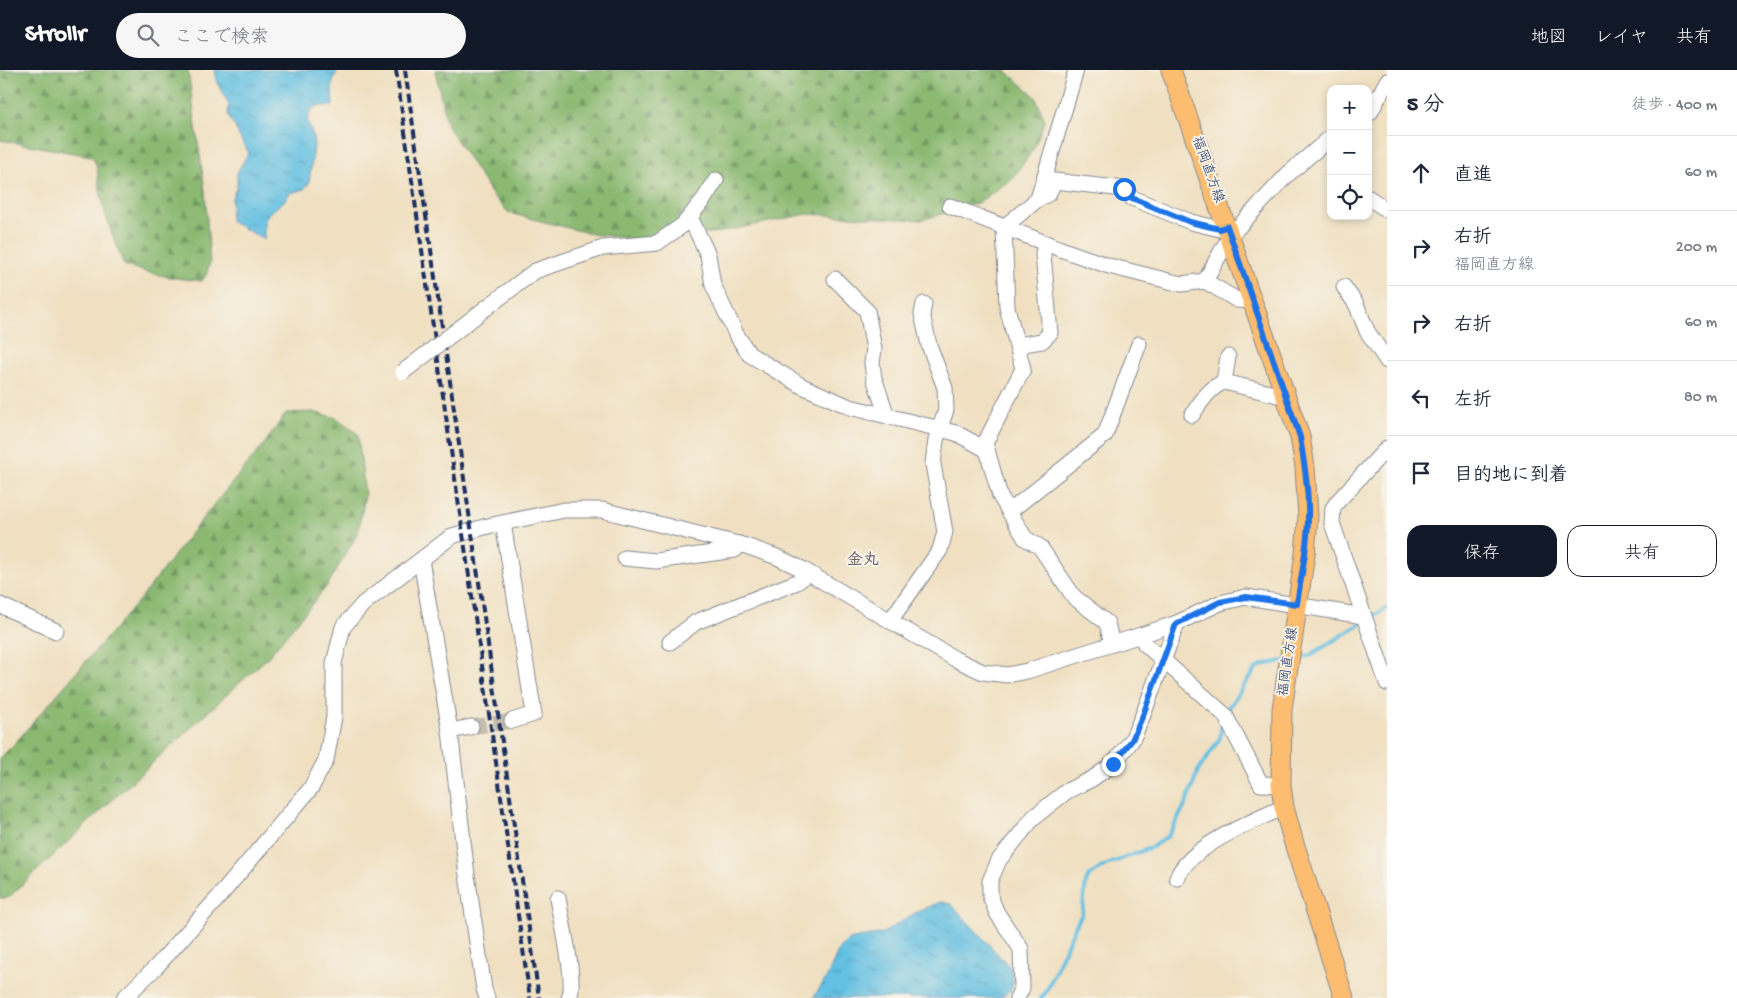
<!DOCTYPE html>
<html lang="ja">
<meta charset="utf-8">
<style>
body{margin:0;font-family:"Gochi Hand","Klee One",sans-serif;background:#f6f6f7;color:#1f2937}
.controls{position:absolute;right:15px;top:15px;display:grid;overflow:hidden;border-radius:10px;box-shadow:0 2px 8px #0003}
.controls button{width:45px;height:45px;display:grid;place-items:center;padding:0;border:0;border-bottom:1px solid #e0e1e3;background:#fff;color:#1f2937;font:25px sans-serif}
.stop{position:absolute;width:15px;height:15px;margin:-11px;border:4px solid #1a73e8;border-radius:50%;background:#fff}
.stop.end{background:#1a73e8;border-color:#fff;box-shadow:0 1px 5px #0008}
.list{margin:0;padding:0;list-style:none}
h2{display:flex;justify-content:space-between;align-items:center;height:65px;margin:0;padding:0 20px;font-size:21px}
h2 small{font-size:16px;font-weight:400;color:#747a83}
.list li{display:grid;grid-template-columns:32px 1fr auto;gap:15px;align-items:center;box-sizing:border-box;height:75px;padding:0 20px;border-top:1px solid #e0e1e3}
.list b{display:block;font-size:19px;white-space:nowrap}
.list p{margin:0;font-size:16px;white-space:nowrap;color:#747a83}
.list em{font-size:16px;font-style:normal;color:#747a83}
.actions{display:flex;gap:10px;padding:15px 20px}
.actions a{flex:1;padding:11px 0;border:1px solid #111827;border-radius:15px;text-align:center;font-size:18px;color:#111827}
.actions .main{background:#111827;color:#fff}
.icon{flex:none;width:28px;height:28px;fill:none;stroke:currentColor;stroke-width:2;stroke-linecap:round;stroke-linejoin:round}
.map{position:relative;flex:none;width:1387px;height:928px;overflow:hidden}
header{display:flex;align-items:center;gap:30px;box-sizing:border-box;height:70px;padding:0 25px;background:#111827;color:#fff}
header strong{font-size:24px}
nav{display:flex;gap:28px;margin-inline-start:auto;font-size:18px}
.search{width:350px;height:45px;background:#f6f6f7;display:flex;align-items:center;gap:12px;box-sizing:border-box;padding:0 18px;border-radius:28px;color:#747a83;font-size:19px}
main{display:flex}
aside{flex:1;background:#fff}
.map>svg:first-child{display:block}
.forest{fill:url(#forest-firs);stroke:#537468}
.water{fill:url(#water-ripples);stroke:#4078a0}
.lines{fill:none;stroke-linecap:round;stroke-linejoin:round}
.stream{stroke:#64c0e2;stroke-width:4}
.minor-tunnel{stroke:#c5bdad;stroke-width:15;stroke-dasharray:15 8;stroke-linecap:butt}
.minor-casing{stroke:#868890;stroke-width:17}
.major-casing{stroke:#868890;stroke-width:21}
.minor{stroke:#fff;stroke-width:15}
.major{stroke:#fcbd6f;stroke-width:19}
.rail{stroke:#1b2f5e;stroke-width:4;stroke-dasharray:8 4;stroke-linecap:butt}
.minor-bridge-casing{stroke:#868890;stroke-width:17;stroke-linecap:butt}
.minor-bridge{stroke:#fff;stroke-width:15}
.route{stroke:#1a73e8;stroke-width:6}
.labels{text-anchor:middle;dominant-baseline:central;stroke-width:4;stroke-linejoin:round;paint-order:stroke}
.street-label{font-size:14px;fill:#1b2f5e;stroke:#f7f3e8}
.quarter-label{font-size:16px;font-weight:bold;fill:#645964;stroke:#f7f3e8}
</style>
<header>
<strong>Strollr</strong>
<div class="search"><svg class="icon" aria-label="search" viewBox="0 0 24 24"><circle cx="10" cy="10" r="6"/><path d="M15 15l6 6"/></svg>ここで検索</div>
<nav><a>地図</a><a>レイヤ</a><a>共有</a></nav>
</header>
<main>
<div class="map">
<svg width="1387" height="928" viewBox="0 0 1387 928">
<defs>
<pattern id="forest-firs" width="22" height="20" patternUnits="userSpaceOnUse" patternTransform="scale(1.25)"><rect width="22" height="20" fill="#8bb972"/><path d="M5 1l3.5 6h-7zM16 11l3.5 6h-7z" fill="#719761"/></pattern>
<pattern id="water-ripples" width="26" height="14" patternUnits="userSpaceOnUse" patternTransform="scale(1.25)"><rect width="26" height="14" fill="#64c0e2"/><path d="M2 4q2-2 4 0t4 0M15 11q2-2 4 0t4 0" fill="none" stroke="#529cba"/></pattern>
</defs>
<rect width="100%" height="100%" fill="#f7f3e8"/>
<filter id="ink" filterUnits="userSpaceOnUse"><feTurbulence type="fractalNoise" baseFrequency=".02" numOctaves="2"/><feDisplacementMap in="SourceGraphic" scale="10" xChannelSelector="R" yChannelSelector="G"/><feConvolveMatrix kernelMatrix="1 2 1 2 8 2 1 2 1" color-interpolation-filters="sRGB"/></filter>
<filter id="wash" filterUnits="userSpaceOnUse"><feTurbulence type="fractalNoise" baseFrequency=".0096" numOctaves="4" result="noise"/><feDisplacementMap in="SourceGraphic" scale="20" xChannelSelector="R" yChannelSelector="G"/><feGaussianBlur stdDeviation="1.12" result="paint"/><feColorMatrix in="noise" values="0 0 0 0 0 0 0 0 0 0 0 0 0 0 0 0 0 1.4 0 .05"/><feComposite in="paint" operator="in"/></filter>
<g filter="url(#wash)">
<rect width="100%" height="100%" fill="#f0e0c1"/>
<g class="forest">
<path d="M 0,0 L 188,0 L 205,121 L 210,193 L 206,205 L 202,211 C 176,209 149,204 124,195 C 114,169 103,143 99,114 C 97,103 99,95 91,86 L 0,70 Z"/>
<polygon points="435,0 1005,0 1035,26 1045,50 1034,78 1013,108 976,134 921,150 807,144 721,162 633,169 592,164 509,143 493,126 447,55"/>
<polygon points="313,342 337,348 358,364 365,425 358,463 327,516 268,587 123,720 8,828 0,828 0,688 16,672 141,528 203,448 265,373 286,343"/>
</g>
<g class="water">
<path d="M 215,0 L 339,0 C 330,10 332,23 333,36 L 316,36 L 310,42 L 307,51 L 313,66 L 314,76 L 309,113 L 304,119 L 290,123 L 284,131 L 268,144 L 264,154 L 264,169 L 230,151 L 232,128 L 237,116 L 237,103 L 249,82 C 243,75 241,70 237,61 C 232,49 226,50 229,34 L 217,13 Z"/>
<path d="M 940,832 L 951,834 L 1009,896 C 1016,911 1015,920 1000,928 L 813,928 L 827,907 L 840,877 L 849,870 L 883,863 L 917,842 Z"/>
</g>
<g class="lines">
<g class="stream">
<polyline points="1368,549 1387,538"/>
<polyline points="1294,589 1309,586 1362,553"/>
<polyline points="1226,641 1255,600 1262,595 1283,591"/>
<polyline points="1041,928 1046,922 1075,857 1082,844 1086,812 1089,806 1104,796 1152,777 1168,766 1186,734 1198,701 1220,668 1222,652"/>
</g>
</g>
</g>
<g filter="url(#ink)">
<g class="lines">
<polyline class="minor-tunnel" points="471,657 512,651"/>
<g class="minor-casing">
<g id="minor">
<polyline points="1076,0 1038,129 1004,157 1007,237 1023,299 985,373 1000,426 1025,468 1040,477 1074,527 1107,553 1112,574"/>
<polyline points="1368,44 1370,43 1387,11"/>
<polyline points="1040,128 1048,124 1055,111 1124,119 1132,128 1191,152 1220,159 1227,156"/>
<polyline points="1369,128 1387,140"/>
<polyline points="950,136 1066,181 1109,196 1181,214 1205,211 1237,230 1253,231"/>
<polyline points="690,147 708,185 713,215 736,264 749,284 802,316 850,337 887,346"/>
<polyline points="835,209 867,241 874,279 872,293 874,308 887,346 956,363 987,380"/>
<polyline points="1205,211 1230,166 1287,105 1331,67"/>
<polyline points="1344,217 1356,234 1367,261 1387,291"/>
<polyline points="486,238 535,201 603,178 657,173 683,155 704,129 716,110"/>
<polyline points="1017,275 1042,271 1050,263 1043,184 1045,173"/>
<polyline points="1224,312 1228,287"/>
<path d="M 1192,345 C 1200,333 1210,317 1224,312 L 1286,327"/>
<polyline points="1387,378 1338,431 1333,438 1332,453 1387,613"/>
<polyline points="1009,442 1105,365 1139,274"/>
<polyline points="503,453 534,644 512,651"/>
<polyline points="625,488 656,491 735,480 739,474"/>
<polyline points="421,490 450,661 467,805 484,919 487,928"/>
<polyline points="0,535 56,561"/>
<polyline points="890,551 940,480 945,462 933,394 936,370 946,340 945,318 929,275 922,244 924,234"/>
<polyline points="1141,565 1145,574 1225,645 1261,714 1281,715"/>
<polyline points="670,572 696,552 797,512 809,503"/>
<polyline points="450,661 471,657"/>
<path d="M 1177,808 C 1189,776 1254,751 1284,737"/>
<path d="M 558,828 C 561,849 577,912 569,928"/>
<polyline points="124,928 156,897 217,829 311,718 326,690 334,647 334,593 343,557 363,534 452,466 488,456 564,440 602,440 746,476 777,487 802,499 955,589 983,602 1007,605 1027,601 1141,565 1177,553 1220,533 1246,527 1363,546"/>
<polyline points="1017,928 1022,918 1021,879 997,843 990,826 990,811 999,790 1034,747 1067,721 1092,709 1113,694 1132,670 1143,645 1177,553"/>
</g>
</g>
<g class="major-casing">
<polyline id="major" points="1171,0 1300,367 1305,397 1308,447 1305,484 1282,639 1281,715 1284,737 1293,770 1344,928"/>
</g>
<use href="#minor" class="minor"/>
<use href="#major" class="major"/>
<g class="rail">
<polyline points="396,0 530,928"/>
<polyline points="405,0 539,928"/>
</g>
<g class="minor-bridge-casing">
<polyline id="minor-bridge" points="403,302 486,238"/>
</g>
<use href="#minor-bridge" class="minor-bridge"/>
</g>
</g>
<g class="lines" filter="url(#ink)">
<path class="route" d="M 1113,694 L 1132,670 L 1143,645 L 1176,554 L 1220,532 L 1246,527 L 1297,534 C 1301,506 1308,476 1308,447 C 1309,420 1304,393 1300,367 L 1227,156 L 1220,159 L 1190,152 L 1132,128 L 1124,119"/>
</g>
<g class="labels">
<g class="street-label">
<text transform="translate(1207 100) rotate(70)">福岡直方線</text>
<text transform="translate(1289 592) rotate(-82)">福岡直方線</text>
</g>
<g class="quarter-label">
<text x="863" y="491">金丸</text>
</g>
</g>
</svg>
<div class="controls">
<button>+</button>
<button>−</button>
<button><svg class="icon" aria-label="locate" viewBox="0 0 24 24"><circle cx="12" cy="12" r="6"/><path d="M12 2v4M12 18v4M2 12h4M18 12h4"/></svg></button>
</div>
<div class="stop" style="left:1124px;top:119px"></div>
<div class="stop end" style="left:1113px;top:694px"></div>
</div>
<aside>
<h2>5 分<small>徒歩 · 400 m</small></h2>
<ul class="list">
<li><svg class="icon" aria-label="ahead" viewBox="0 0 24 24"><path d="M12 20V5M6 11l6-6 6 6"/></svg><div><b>直進</b></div><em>60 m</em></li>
<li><svg class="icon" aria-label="right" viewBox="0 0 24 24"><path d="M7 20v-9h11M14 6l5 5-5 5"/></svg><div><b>右折</b><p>福岡直方線</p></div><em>200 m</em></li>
<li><svg class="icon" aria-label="right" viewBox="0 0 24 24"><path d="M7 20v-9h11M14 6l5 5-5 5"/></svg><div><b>右折</b></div><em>60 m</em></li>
<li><svg class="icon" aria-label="left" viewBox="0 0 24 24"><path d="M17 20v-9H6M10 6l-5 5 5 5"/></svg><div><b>左折</b></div><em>80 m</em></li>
<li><svg class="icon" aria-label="arrive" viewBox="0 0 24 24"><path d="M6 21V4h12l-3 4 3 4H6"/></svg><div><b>目的地に到着</b></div></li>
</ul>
<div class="actions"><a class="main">保存</a><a>共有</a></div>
</aside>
</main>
